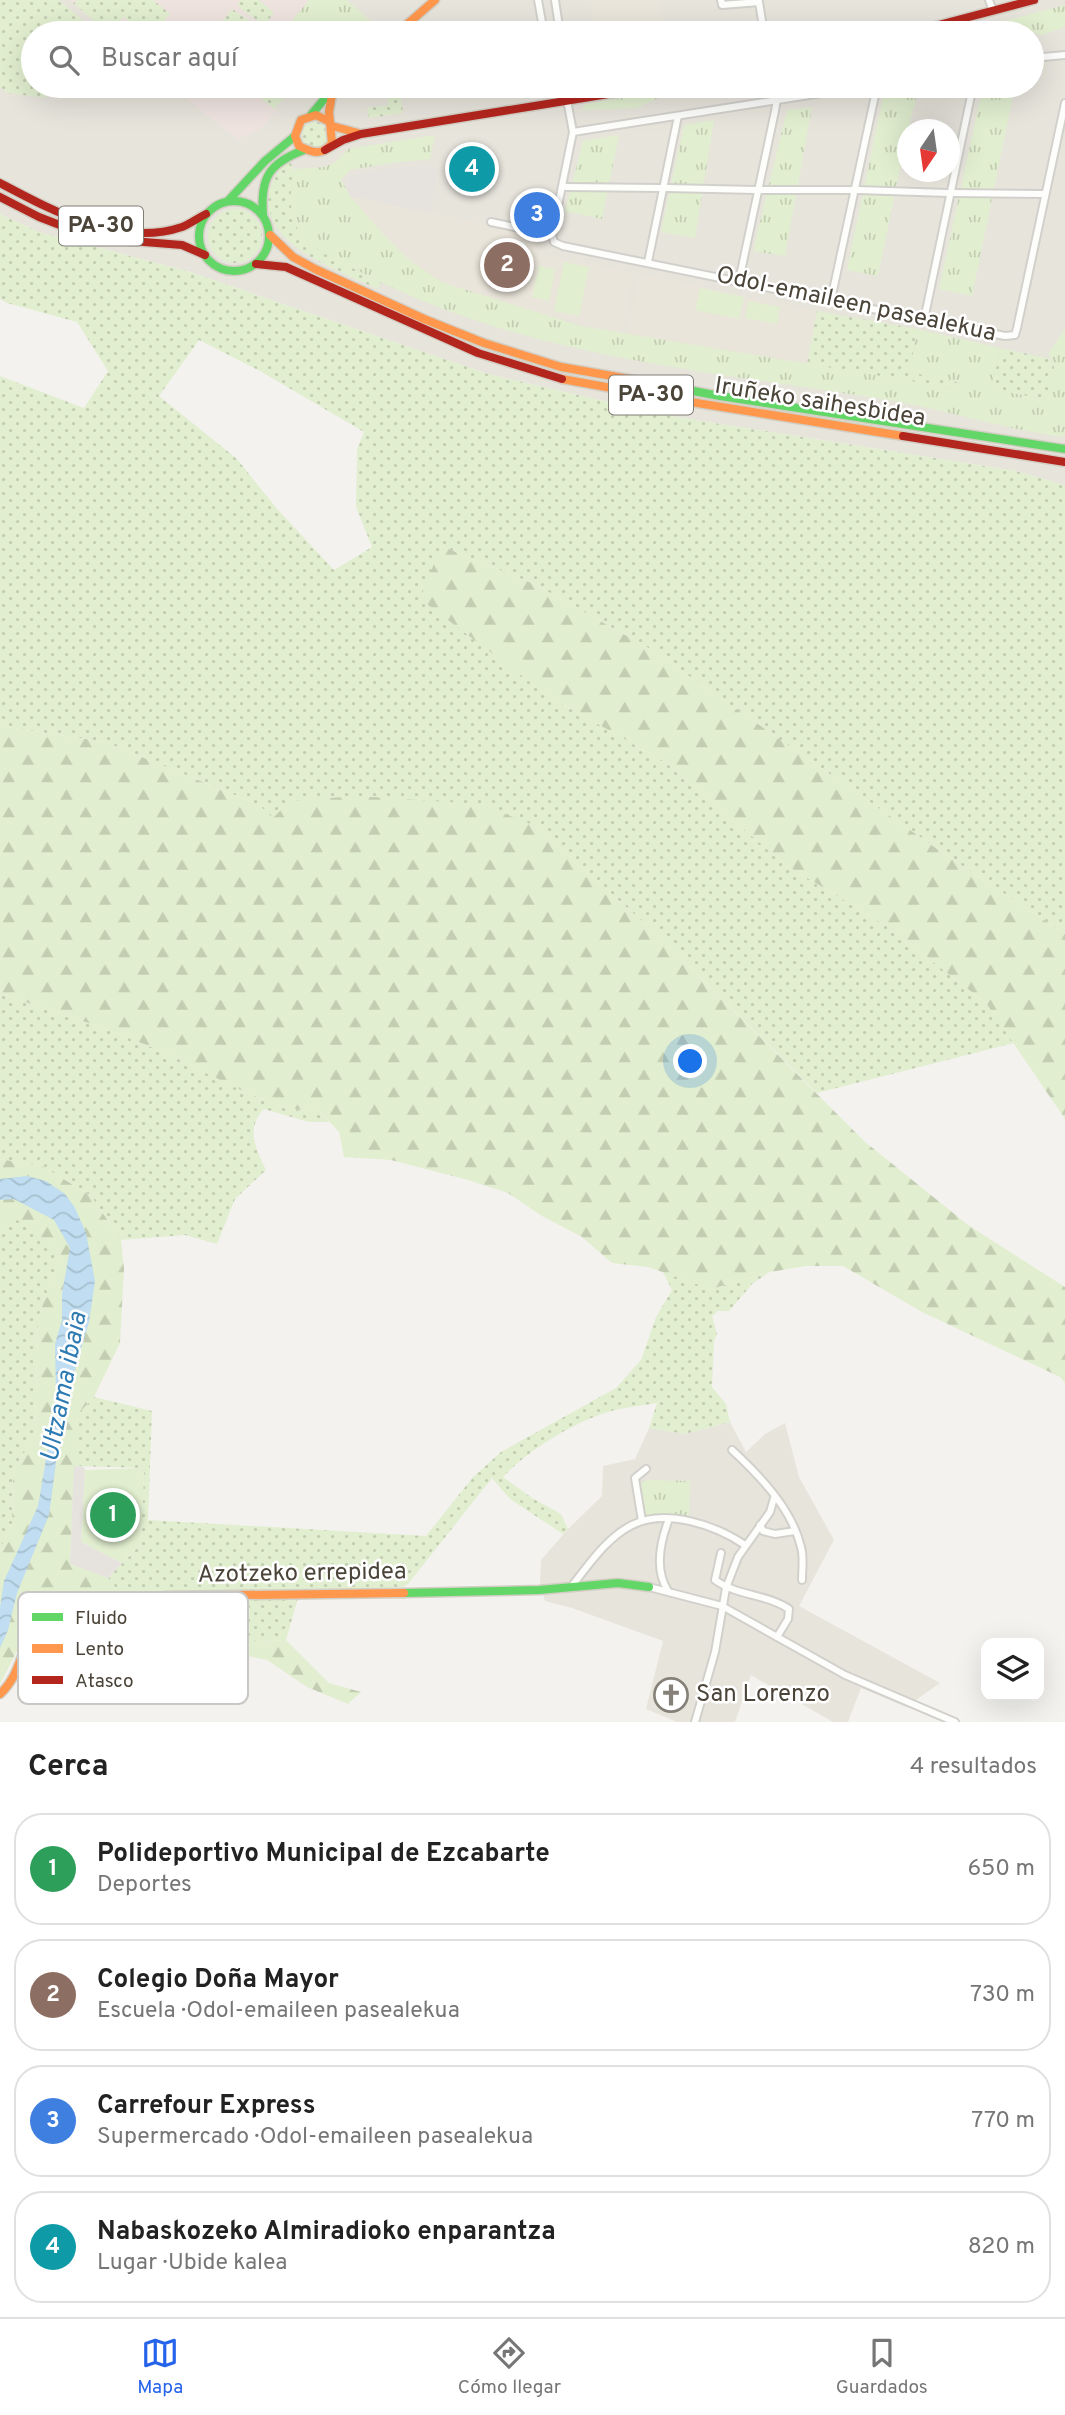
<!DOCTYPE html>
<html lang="es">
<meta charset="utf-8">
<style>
body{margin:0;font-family:Overpass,sans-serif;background:#f2f2f2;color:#222}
.controls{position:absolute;right:21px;bottom:21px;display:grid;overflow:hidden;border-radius:14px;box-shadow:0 7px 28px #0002}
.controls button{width:63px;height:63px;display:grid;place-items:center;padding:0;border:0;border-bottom:2px solid #e0e0e0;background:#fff;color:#222;font:35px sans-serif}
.compass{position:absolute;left:897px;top:119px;width:63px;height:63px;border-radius:50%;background:#fff;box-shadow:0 7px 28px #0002;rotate:193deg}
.you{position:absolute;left:691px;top:1062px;width:24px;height:24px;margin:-18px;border:5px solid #fff;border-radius:50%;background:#1a73e8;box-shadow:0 0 0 10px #1a73e833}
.badge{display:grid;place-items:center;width:46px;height:46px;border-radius:50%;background:#2563eb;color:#fff;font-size:23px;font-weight:700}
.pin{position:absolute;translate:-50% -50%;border:4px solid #fff;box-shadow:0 2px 7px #0006}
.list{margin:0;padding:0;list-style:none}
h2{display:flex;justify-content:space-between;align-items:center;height:91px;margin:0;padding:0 28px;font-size:30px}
h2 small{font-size:23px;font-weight:400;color:#767676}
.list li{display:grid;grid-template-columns:46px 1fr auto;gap:21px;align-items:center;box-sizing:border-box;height:112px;margin:0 14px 14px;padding:0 14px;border:2px solid #e0e0e0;border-radius:28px}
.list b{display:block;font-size:26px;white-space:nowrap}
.list p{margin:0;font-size:23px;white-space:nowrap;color:#767676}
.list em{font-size:23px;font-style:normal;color:#767676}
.icon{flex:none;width:38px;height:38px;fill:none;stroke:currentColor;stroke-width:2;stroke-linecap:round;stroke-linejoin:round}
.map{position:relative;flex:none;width:1065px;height:1722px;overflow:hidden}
.search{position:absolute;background:#fff;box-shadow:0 7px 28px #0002;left:21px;right:21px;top:21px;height:77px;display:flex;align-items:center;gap:18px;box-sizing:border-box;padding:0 24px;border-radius:38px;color:#767676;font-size:26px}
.sheet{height:595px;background:#fff}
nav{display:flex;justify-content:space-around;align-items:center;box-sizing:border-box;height:98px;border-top:2px solid #e0e0e0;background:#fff;font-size:19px;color:#767676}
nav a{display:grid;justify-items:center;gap:4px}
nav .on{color:#2563eb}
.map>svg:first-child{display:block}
.residential{fill:#e7e4dc;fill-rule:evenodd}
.education{fill:#eae5da}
.medical{fill:#eee3df}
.grass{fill:url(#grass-dots);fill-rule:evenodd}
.forest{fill:url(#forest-firs)}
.park{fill:url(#park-tufts)}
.pitch{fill:#e1eecf}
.parking{fill:#e6e3df}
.water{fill:url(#water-waves)}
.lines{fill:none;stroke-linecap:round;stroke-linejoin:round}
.street-casing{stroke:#d2d0cb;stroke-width:10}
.fast-casing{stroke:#d3cfc5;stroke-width:11}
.slow-casing{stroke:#d3cfc5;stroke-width:11}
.jam-casing{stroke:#d3cfc5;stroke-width:11}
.street{stroke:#fdfdfc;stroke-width:6}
.fast{stroke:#63d668;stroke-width:8}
.slow{stroke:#ff974d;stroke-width:8}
.jam{stroke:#b3261e;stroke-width:8}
.labels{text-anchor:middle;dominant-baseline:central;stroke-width:5;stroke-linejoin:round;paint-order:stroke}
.shield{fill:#fff;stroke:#817c74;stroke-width:2}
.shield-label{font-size:23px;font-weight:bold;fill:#4b4439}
.street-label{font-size:24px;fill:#4b4439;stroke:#fff}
.poi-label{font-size:24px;fill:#4b4439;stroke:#fff;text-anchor:start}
.water-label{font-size:26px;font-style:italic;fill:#2e7ab2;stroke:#fff}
.key{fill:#fff;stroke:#c9c7c4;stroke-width:2}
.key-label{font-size:19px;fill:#4b4439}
</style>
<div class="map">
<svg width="1065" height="1722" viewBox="0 0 1065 1722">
<defs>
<pattern id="grass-dots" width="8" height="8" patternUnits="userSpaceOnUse" patternTransform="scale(1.75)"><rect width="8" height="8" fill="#e1eecf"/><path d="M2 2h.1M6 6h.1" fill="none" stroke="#c3cdb2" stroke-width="1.8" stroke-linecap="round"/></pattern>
<pattern id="forest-firs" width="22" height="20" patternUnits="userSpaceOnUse" patternTransform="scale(1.75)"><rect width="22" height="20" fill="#e1eecf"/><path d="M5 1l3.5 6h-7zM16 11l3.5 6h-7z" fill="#c3cdb2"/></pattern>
<pattern id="park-tufts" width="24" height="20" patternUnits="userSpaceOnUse" patternTransform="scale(1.75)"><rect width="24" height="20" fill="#e1eecf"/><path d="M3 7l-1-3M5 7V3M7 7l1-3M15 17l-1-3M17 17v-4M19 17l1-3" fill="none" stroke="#c3cdb2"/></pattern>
<pattern id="water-waves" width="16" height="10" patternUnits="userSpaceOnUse" patternTransform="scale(1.75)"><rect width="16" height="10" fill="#c0ddf1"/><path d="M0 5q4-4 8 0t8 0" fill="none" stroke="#a6bfcf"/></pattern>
</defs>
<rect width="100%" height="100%" fill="#f4f2ee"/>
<g class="residential">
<path d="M 0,0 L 1065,0 L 1065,485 L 1016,471 L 664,415 L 488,374 L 190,272 L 39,232 L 0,214 ZM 33,33 L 1032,33 L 1032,86 L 33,86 ZM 908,130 L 950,130 L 950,172 L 908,172 Z"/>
<polygon points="730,1422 746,1452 765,1434 785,1423 799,1477 834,1540 799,1606 940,1683 906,1707 861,1688 848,1722 833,1722 751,1675 735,1722 677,1722 646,1709 663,1641 572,1608 545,1601 540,1584 541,1560 568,1529 602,1496 603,1466 635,1459 649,1428 685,1434"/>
</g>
<g class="education">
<polygon points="590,0 658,0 663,28 618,33 615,22 595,25"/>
<polygon points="350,196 538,235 535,253 633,273 621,334 523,309 441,282 407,258 383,234"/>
<polygon points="640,274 817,311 807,364 627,334"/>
</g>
<g class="medical">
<polygon points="69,0 309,0 282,33 108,33"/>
<polygon points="170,86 251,86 249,88 276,111 262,128 238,139"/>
</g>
<g class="grass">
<polygon points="0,0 59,0 96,32 71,33 67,31 64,33 33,33 33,86 56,86 45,98 8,93 0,87"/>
<polygon points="78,0 153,0 170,14 154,33 144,33 124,17 115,25 108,20 100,26 73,3"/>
<polygon points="240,0 259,0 274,13 264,25 241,9 238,3"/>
<polygon points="232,9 262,29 258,33 234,33 222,22"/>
<polygon points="251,86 294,86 274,109 249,88"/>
<polygon points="386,86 399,86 403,113 369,118 367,108 389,105"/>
<circle cx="315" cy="135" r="13"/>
<path d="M 290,160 C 296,172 290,190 291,203 C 292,214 294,225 301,234 C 314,252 361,272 381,282 L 378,289 C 352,277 323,266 300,250 C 264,225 256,189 290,160 Z"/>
<circle cx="235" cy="236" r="27"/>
<path d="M 0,214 L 39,232 L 190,272 L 488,374 L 664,415 L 1016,471 L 1065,485 L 1065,934 L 943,853 L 650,649 L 534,584 L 441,546 L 421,599 L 550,697 L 665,762 L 786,865 L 888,927 L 986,1003 L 1014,1043 L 817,1093 L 659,936 L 533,825 L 273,819 L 259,805 L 105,742 L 0,726 L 0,376 L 84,408 L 108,371 L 77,322 L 7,303 L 0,299 ZM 199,340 L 260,371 L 364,432 L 357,450 L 356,507 L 372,547 L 334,570 L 278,510 L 237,459 L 159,396 Z"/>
<polygon points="817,311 917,329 910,372 962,383 958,389 807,364"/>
<polygon points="1000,348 1051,359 1055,363 1048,400 991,389"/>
<path d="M 0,994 C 52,1010 106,1028 156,1049 C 210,1071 260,1109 320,1112 L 329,1122 L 309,1122 L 264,1109 C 245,1129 256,1149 266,1170 L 235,1199 L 217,1244 L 185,1235 L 121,1240 L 91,1196 L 44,1167 L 0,1159 Z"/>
<polygon points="12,1215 61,1253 38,1318 35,1435 13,1471 12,1524 0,1550 0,1234"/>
<path d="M 663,1272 L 711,1289 L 770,1272 L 753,1283 L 729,1311 L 718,1311 L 712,1316 L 717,1334 L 714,1341 L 712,1387 L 726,1404 L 730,1422 L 685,1434 L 649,1428 L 657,1403 C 644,1405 631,1407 619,1409 C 580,1418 530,1448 503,1477 L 532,1498 L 561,1514 L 568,1529 L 563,1534 L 510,1499 L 492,1478 L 408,1584 L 403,1587 L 389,1588 L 381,1596 L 298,1598 L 286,1640 L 249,1641 L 233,1624 L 155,1598 L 119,1592 L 108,1578 L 141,1544 L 144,1468 L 74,1466 L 77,1415 L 94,1397 L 152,1411 L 148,1520 L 426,1536 L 473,1477 L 501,1452 L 616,1388 L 641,1360 L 656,1317 L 672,1290 Z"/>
</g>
<g class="forest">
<polygon points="441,546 534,584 650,649 943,853 1065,934 1065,1119 986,1003 888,927 786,865 665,762 550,697 420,599"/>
<path d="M 0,726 L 105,742 L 259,805 L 273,818 L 290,801 L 357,796 L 479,804 L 533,825 L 659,936 L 864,1141 L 968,1225 L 1065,1287 L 1065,1383 L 1060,1377 L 922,1312 L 843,1266 L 806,1266 L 770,1272 L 711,1289 L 648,1267 L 612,1263 L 582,1237 L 542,1216 L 508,1193 L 468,1180 L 391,1160 L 344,1157 L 339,1132 L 320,1112 C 260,1109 210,1071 156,1049 C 106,1028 52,1010 0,994 Z"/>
<polygon points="0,1159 44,1167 91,1196 121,1240 124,1269 120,1343 94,1397 77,1415 70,1564 108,1578 119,1592 155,1598 233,1624 249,1641 286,1640 329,1683 361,1692 348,1704 307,1687 267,1660 248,1656 222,1636 175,1632 123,1613 84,1602 34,1618 0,1684 0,1550 12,1524 13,1471 35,1435 38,1318 61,1253 12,1216 0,1234"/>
</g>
<g class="park">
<polygon points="309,0 347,0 382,31 380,33 282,33"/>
<polygon points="1065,5 1065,27 1042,35 1031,32 975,33 974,29"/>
<polygon points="699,86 749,86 718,94 663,96 636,108 582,110 585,104"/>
<polygon points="983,86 1015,86 972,296 939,289"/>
<polygon points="919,87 908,130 878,276 847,270 884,92"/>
<polygon points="812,107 785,256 753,251 787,110"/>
<polygon points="714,120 695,238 661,232 684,125"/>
<path d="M 435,135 L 430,159 L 390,163 L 350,170 L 341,180 L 350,196 L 383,234 L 407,258 L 441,282 L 581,326 L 958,389 L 961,383 L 910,372 L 917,329 L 1000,348 L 992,389 L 1047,400 L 1055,363 L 1048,354 L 1065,329 L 1065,437 C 1005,430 948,410 888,400 C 712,371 526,358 365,274 C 345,264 316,253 302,235 C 287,217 291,190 293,169 L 325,167 L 337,161 L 348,149 Z"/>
<polygon points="619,135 602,219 565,211 583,141"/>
<polygon points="647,1480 690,1481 689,1520 645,1520 639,1483"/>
</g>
<g class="pitch">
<polygon points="564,262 589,267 579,316 554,311"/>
<polygon points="539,266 555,269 549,301 532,297"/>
<polygon points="700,288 744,297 739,319 695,310"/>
<polygon points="749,301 780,307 777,324 745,318"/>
<polygon points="144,1468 141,1544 122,1563 81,1542 85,1470"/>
</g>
<g class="parking">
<polygon points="427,166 439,168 429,213 350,196 346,188 346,180 353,175 390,168"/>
<polygon points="74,1466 84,1467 85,1470 81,1542 122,1563 108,1578 70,1564"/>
</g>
<polygon class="water" points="27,1176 46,1181 65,1194 75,1208 86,1233 95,1281 89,1322 77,1362 59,1440 49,1515 17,1593 8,1630 0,1648 0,1608 4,1581 38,1506 49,1442 56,1396 55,1344 62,1320 62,1294 70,1248 54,1220 14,1199 0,1200 0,1179"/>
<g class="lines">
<g class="street-casing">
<g id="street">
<polyline points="538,0 544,33"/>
<polyline points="555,0 560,33"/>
<polyline points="721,0 722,5 759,2 764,33"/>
<polyline points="989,0 993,11"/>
<polyline points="966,19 968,33"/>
<polyline points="1032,58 1065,55"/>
<polyline points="591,86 593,96"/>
<polyline points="567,100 573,132 552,235 554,242 563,246 1005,336 1015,335 1017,328 1065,103"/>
<polyline points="573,132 867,86"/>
<polyline points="566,187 660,188"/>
<polyline points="667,188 756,190"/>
<polyline points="762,190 852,190"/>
<polyline points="858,190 948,193"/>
<polyline points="954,193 1043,194"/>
<polyline points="491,222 552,235"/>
<polyline points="648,262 678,116"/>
<polyline points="739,281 775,111 777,99 774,86"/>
<polyline points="831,300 877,86"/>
<polyline points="924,320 973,86"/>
<path d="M 732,1450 C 760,1476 792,1509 801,1547 C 804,1557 802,1569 802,1580"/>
<polyline points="642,1521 635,1478 646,1469"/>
<polyline points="760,1525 763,1531 775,1534 795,1531"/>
<path d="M 721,1553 L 715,1580 C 737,1596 767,1594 789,1609 L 788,1619 L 777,1637"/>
<path d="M 571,1587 C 588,1566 606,1538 632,1525 C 666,1508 715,1525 745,1545"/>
<polyline points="649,1587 722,1606 845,1675 955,1722"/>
<path d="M 668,1591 C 654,1569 660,1542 669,1519"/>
<polyline points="695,1722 715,1652 726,1588 738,1557 770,1512 774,1498"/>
</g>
</g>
<g class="fast-casing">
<g id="fast">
<polyline points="311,115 331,91"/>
<circle cx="234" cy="236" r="35"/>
<polyline points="228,201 265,161 295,136"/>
<path d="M 263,215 C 260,178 269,163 304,150"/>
<polyline points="635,380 720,396 1065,449"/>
<polyline points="404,1593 539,1590 618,1583 649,1587"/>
</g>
</g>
<g class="slow-casing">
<g id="slow">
<polyline points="397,33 435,0"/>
<path d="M 330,122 L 316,115 L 301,120 L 295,136 L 299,146 C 311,152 322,157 332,143 L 329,112 L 333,89"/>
<polyline points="332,126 358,133"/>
<polyline points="270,235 293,257 315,269 424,319 484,343 561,367 635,380"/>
<polyline points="562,379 672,399 903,436"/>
<path d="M 0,1694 C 30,1666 14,1631 62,1615 L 166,1596 L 404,1593"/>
</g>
</g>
<g class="jam-casing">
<g id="jam">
<polyline points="908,33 1034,0"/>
<polyline points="325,150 343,140 361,134 658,86"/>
<path d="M 0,183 C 53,211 120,248 182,227 C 190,224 198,218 206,214"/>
<polyline points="0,197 39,217 78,232 106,239 182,245 205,255"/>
<polyline points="256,264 286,267 478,353 562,379"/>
<polyline points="903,436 1065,462"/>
</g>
</g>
<use href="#street" class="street"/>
<use href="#fast" class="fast"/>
<use href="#slow" class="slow"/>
<use href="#jam" class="jam"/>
</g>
<defs>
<g id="church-ring" transform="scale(1.75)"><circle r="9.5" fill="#fff" stroke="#868178" stroke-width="1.5"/><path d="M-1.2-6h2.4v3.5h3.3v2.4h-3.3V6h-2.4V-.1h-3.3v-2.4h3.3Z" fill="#868178"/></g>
</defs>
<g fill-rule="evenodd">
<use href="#church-ring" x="671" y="1695"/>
</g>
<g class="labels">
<g class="shield">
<rect x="59" y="206.5" width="84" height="39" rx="5"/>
<rect x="609" y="375.5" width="84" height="39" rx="5"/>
</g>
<g class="shield-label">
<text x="101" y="226">PA-30</text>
<text x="651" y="395">PA-30</text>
</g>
<g class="street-label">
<text transform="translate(856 305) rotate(12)">Odol-emaileen pasealekua</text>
<text transform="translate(820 403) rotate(9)">Iruñeko saihesbidea</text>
<text transform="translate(302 1574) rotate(-1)">Azotzeko errepidea</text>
</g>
<g class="poi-label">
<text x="696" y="1695">San Lorenzo</text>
</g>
<g class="water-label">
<text transform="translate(65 1387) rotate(-79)">Ultzama ibaia</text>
</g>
</g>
<rect x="18" y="1592" width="230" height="112" rx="10" class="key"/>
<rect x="32" y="1613" width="31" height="8" fill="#63d668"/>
<rect x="32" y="1644" width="31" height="9" fill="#ff974d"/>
<rect x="32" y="1676" width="31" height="8" fill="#b3261e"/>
<g class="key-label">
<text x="75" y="1624">Fluido</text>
<text x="75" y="1655">Lento</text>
<text x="75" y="1687">Atasco</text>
</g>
</svg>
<div class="controls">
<button><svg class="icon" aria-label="layers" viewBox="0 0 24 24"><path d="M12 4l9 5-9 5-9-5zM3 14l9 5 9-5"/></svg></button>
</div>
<svg class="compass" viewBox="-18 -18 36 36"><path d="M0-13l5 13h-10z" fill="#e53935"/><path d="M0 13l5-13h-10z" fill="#767676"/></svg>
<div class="you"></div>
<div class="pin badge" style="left:113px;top:1515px;background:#2e9e5b">1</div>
<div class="pin badge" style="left:507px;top:265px;background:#8d6e63">2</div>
<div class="pin badge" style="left:537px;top:215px;background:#3f7fe0">3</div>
<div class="pin badge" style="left:472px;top:169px;background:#0f9aa8">4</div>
<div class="search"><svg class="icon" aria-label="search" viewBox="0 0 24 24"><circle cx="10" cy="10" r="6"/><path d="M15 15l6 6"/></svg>Buscar aquí</div>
</div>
<section class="sheet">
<h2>Cerca<small>4 resultados</small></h2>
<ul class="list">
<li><span class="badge" style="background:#2e9e5b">1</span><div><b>Polideportivo Municipal de Ezcabarte</b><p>Deportes</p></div><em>650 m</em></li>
<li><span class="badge" style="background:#8d6e63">2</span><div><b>Colegio Doña Mayor</b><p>Escuela · Odol-emaileen pasealekua</p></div><em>730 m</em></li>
<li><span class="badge" style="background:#3f7fe0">3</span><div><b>Carrefour Express</b><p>Supermercado · Odol-emaileen pasealekua</p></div><em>770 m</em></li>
<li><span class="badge" style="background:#0f9aa8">4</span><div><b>Nabaskozeko Almiradioko enparantza</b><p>Lugar · Ubide kalea</p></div><em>820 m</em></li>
</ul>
</section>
<nav>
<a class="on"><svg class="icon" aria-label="map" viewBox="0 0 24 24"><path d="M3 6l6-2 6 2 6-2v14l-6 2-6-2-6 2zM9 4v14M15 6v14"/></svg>Mapa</a>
<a><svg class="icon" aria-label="directions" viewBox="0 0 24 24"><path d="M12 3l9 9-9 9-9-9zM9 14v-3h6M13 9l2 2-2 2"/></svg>Cómo llegar</a>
<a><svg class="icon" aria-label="saved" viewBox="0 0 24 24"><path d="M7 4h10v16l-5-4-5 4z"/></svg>Guardados</a>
</nav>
